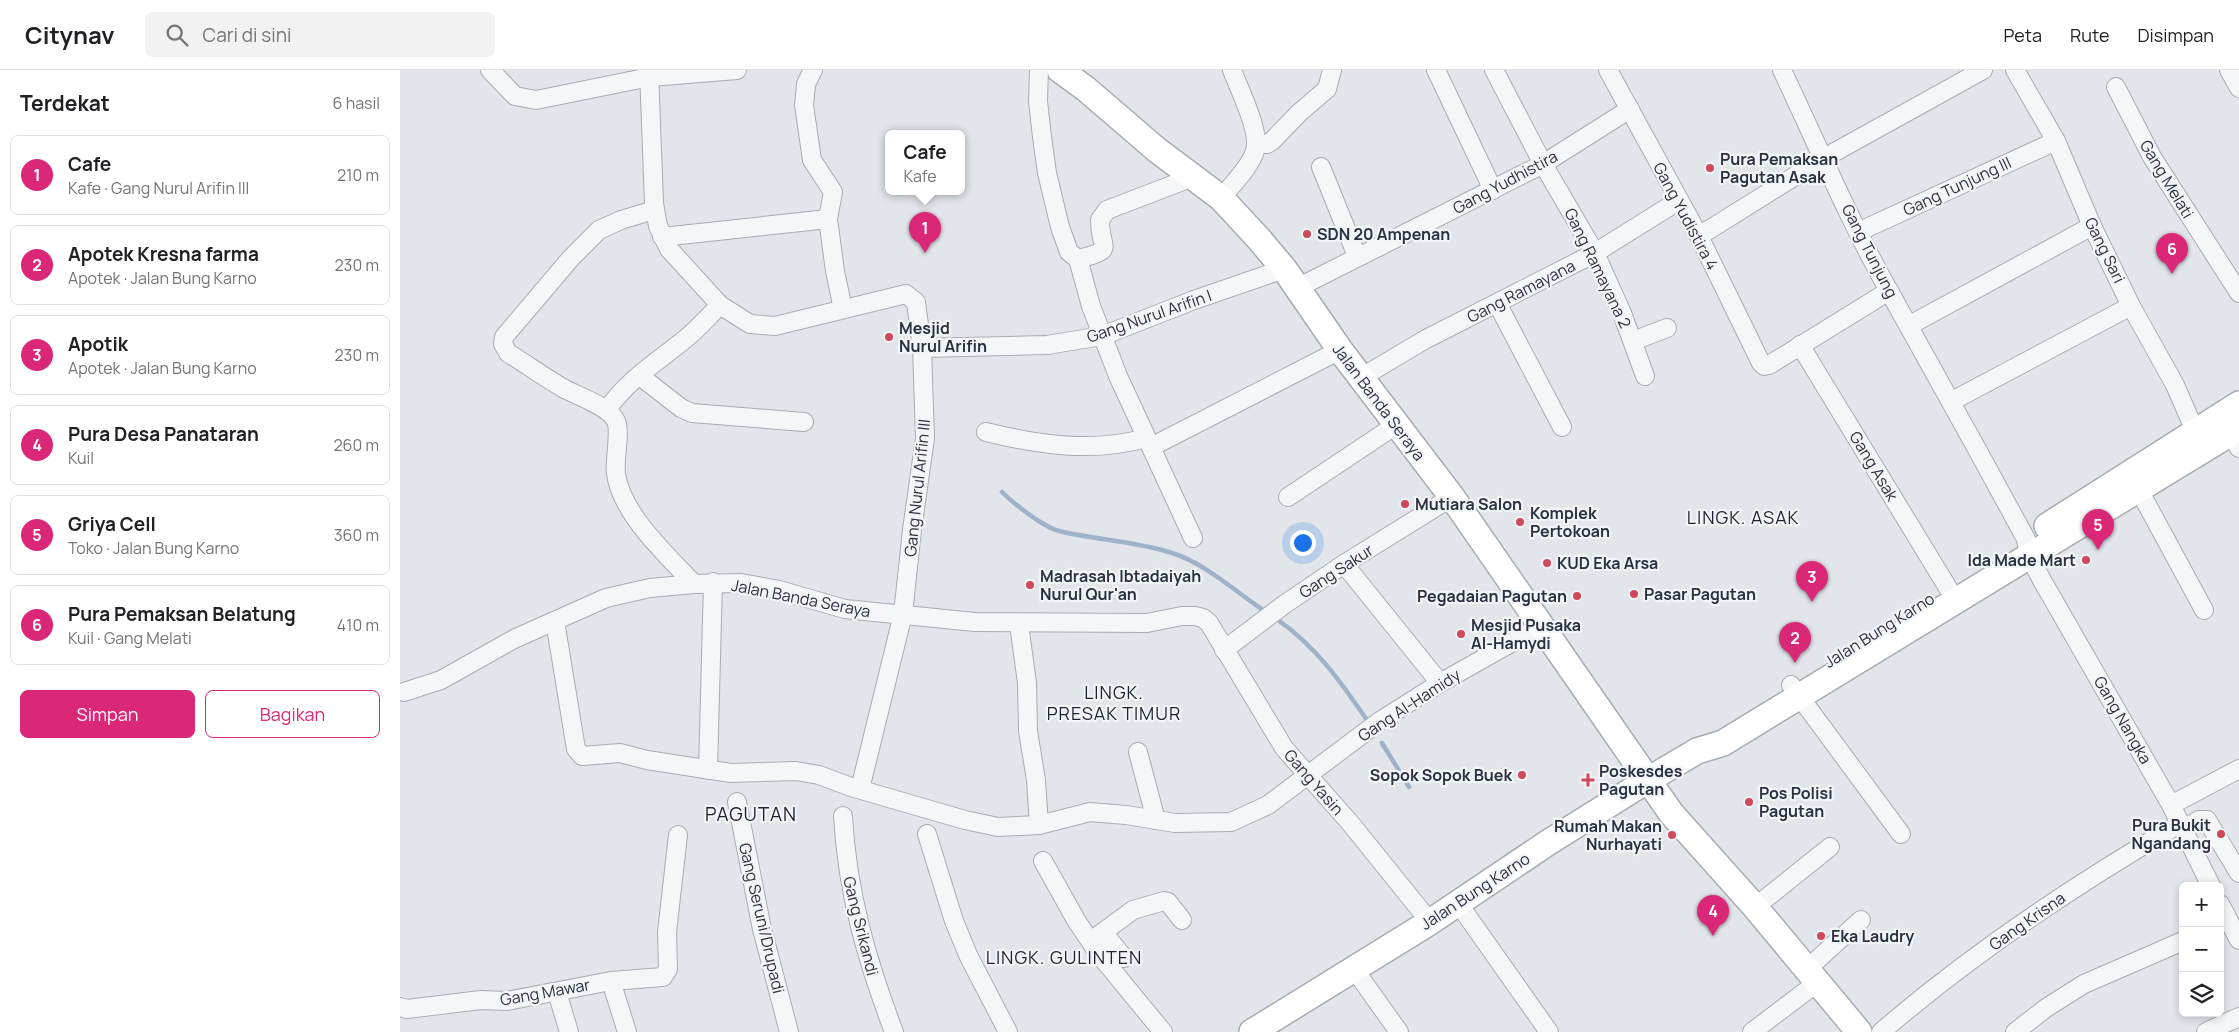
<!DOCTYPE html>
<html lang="id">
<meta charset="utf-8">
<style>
body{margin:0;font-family:Manrope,sans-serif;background:#f2f2f2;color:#202124}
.controls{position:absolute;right:15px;bottom:15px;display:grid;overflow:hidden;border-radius:8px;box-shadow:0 2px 8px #0003}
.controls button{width:45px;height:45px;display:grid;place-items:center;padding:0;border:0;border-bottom:1px solid #e0e0e0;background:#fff;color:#202124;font:25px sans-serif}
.you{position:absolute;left:902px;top:472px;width:18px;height:18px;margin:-12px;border:4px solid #fff;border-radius:50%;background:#1a73e8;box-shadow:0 0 0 8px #1a73e833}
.badge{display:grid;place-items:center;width:32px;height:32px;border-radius:50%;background:#db2777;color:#fff;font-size:16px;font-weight:700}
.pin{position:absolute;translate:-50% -41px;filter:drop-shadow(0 1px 2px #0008)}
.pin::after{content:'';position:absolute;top:26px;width:18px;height:15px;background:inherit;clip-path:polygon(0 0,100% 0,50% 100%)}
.popup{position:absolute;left:485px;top:60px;width:80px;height:65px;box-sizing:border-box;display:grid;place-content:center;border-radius:8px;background:#fff;filter:drop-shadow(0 1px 4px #0005);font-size:16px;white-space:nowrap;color:#757577}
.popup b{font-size:19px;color:#202124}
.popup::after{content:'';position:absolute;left:50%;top:100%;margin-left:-10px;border:10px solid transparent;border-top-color:#fff}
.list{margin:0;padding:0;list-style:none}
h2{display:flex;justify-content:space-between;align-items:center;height:65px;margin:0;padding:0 20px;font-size:21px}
h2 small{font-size:16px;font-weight:400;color:#757577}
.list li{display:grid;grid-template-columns:32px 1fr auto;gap:15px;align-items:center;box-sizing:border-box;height:80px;margin:0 10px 10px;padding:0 10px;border:1px solid #e0e0e0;border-radius:8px}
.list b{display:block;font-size:19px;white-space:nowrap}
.list p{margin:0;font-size:16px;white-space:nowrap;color:#757577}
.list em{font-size:16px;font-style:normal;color:#757577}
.actions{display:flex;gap:10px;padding:15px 20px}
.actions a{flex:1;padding:11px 0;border:1px solid #db2777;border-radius:8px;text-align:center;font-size:18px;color:#db2777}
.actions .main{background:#db2777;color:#fff}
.icon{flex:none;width:28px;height:28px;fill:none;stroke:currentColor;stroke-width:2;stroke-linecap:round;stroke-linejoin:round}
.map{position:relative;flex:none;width:1839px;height:962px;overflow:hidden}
header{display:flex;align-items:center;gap:30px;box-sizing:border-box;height:70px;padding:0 25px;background:#fff;border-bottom:1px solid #e0e0e0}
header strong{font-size:24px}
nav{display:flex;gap:28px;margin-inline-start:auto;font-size:18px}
.search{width:350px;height:45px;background:#f2f2f2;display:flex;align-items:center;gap:12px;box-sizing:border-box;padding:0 18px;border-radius:8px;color:#757577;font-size:19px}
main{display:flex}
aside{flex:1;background:#fff}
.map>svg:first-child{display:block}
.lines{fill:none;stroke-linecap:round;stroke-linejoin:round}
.stream{stroke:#9eb2c9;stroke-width:4.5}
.street-casing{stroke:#a7acb4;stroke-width:20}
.secondary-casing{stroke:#a7acb4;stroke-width:28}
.street{stroke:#f5f6f8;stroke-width:18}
.secondary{stroke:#fff;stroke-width:25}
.poi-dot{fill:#cd495b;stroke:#f2f4f7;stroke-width:2}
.labels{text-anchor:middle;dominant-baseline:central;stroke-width:4.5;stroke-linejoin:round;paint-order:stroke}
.poi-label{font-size:16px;font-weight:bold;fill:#2a3242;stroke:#f2f4f7;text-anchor:start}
.street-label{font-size:16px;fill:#2a3242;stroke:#f2f4f7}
.neighbourhood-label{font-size:18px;letter-spacing:1px;fill:#1c2433;stroke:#f2f4f7}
.quarter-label{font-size:19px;letter-spacing:1px;fill:#1c2433;stroke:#f2f4f7}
</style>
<header>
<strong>Citynav</strong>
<div class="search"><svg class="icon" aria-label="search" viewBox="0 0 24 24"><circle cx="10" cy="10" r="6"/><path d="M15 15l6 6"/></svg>Cari di sini</div>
<nav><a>Peta</a><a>Rute</a><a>Disimpan</a></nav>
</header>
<main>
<aside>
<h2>Terdekat<small>6 hasil</small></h2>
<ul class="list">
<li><span class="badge">1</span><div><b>Cafe</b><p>Kafe · Gang Nurul Arifin III</p></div><em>210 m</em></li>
<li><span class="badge">2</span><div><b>Apotek Kresna farma</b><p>Apotek · Jalan Bung Karno</p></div><em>230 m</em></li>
<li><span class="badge">3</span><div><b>Apotik</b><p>Apotek · Jalan Bung Karno</p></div><em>230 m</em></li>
<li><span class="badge">4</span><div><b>Pura Desa Panataran</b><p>Kuil</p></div><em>260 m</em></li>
<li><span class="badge">5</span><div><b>Griya Cell</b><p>Toko · Jalan Bung Karno</p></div><em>360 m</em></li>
<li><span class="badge">6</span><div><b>Pura Pemaksan Belatung</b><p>Kuil · Gang Melati</p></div><em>410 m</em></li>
</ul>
<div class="actions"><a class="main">Simpan</a><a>Bagikan</a></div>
</aside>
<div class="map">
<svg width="1839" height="962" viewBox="0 0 1839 962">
<rect width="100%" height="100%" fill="#e2e5ea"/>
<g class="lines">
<g class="stream">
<path d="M 602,422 C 613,433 643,457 659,461 C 696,470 735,471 772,483 C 805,493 837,523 866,542"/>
<path d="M 878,550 C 917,577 943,615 969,653"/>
<polyline points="982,673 1009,717"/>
</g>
<g class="street-casing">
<g id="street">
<polyline points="90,0 115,26 136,30 250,7 337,0"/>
<polyline points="249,0 254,133 258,156 269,179 320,235 350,254 375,256 506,224 516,232 522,278 525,368 512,460 503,544 460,719"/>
<polyline points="413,0 406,14 404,35 412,90 433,122 428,149 435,201 443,239"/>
<polyline points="639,0 638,31 642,67 647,103 660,157 669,182 678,189 691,236 718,306 793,468"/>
<polyline points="1036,0 1093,120"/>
<polyline points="1094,0 1143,94 1195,183 1222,243 1245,306"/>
<polyline points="1208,0 1299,166 1361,293 1364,296 1369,295 1489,221"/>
<path d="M 1382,0 C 1417,74 1449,150 1489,221 C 1535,303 1581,386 1626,469 L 1629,486 L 1643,512 L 1771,735 L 1811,816"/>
<polyline points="1615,0 1656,71 1692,156 1731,236 1775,315 1795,361"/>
<polyline points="1829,0 1839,18"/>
<polyline points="1716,17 1752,87 1839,223"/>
<polyline points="856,74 867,74 872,71 899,43 927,19 932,0"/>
<polyline points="921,97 957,186"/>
<path d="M 821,128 C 831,116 851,96 855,81 C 861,62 839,19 832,0"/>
<path d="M 254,140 L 221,150 L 199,160 L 171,188 L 104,267 L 103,274 L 108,283 C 126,294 144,307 163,318 C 177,326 209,336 216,351 C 221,362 214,390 216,404 C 222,445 267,485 294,514"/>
<polyline points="1458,162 1656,71"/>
<polyline points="1299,166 1424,88 1583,0"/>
<polyline points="262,167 428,149"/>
<path d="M 678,189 C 718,179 699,179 700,150 L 707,140 L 793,107"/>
<polyline points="897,218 1143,94 1230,39"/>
<polyline points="1097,233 1162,357"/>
<polyline points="1510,255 1692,156"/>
<polyline points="1233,271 1267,258"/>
<polyline points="1400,275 1548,518"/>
<polyline points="522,278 647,275 702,266 794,230 884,199"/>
<polyline points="240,306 281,338 292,343 404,352"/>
<polyline points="962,307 1026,269 1195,183 1278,131"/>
<polyline points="1552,331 1731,236"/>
<path d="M 207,340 C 226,311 257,292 284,270 C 297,260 308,247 320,235"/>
<path d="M 586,362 C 639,375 693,383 746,368"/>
<polyline points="1831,363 1839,378"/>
<polyline points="751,377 940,280"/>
<polyline points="1739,420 1804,540"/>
<polyline points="888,427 996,355"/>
<polyline points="944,494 1040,613"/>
<polyline points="155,551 176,679 182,686 220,683 247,690 331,703 396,701 419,705 451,717 565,750 598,757 639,755 690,742 726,745 775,753 831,752 868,735 980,651 1040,613 1141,556"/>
<polyline points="619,554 627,613 628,661 636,710 639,755"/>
<polyline points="824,580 885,534 944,494 1052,427"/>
<polyline points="1391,615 1501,764"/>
<polyline points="4,622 41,610 114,569 206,528 250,518 294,514 341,513 379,520 445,539 575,552 747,553 782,546 795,546 803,548 809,553 884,678 951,754 1030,852"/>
<polyline points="738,682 756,750"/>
<polyline points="308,700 313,512"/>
<polyline points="337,732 362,859 389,962"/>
<polyline points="1771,735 1839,699"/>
<path d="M 443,746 C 447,822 467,891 494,962"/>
<polyline points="1784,759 1799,750 1807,750 1839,803"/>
<polyline points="527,764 554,851 569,887 608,962"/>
<polyline points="643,791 676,850 698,883 763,962"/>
<polyline points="1058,833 1149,962"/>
<polyline points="1820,834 1839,870"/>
<polyline points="1355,837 1430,777"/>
<polyline points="703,862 724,888"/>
<polyline points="691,871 733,840 764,831 768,832 782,850"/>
<polyline points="954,899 999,962"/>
<polyline points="1407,899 1461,850"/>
<polyline points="211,911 227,962"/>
<polyline points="157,922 169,962"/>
<polyline points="0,937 7,939 81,930 107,931 211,911 263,907 268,899 267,862 278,765"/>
<polyline points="1352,962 1418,912"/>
<path d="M 1481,962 C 1574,882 1676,814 1781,753"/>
<polyline points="1615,962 1646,938 1684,914 1783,871"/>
<polyline points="1806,962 1839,947"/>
</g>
</g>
<g class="secondary-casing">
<g id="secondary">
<polyline points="660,0 686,19 757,80 821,128 859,169 885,200 940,280 1052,427 1271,743 1355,837 1459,962"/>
<polyline points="1647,456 1839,334"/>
<polyline points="852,962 1030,852 1149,772 1248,710 1297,681 1323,673 1839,358"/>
</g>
</g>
<use href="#street" class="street"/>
<use href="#secondary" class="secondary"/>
</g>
<g class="poi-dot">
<circle cx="1310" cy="98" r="5"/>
<circle cx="907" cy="164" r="5"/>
<circle cx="489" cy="267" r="5"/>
<circle cx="1005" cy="434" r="5"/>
<circle cx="1120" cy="452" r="5"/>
<circle cx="1686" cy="490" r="5"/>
<circle cx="1147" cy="493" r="5"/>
<circle cx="630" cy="515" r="5"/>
<circle cx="1234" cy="524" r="5"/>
<circle cx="1177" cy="526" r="5"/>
<circle cx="1061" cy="564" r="5"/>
<circle cx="1122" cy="705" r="5"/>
<path d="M1185.5 702.5h5v5h5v5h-5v5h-5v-5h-5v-5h5z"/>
<circle cx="1349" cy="732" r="5"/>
<circle cx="1821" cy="764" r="5"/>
<circle cx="1272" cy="765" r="5"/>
<circle cx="1421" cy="866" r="5"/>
</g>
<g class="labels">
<g class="poi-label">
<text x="1320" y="89">Pura Pemaksan<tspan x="1320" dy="18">Pagutan Asak</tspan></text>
<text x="917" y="164">SDN 20 Ampenan</text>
<text x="499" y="258">Mesjid<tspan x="499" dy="18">Nurul Arifin</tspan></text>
<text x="1015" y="434">Mutiara Salon</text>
<text x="1130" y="443">Komplek<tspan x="1130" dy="18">Pertokoan</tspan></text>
<text x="1676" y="490" text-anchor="end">Ida Made Mart</text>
<text x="1157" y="493">KUD Eka Arsa</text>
<text x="640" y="506">Madrasah Ibtadaiyah<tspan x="640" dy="18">Nurul Qur'an</tspan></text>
<text x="1244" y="524">Pasar Pagutan</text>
<text x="1167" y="526" text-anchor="end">Pegadaian Pagutan</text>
<text x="1071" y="555">Mesjid Pusaka<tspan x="1071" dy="18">Al-Hamydi</tspan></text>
<text x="1199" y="701">Poskesdes<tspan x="1199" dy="18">Pagutan</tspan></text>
<text x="1112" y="705" text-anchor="end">Sopok Sopok Buek</text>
<text x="1359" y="723">Pos Polisi<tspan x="1359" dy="18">Pagutan</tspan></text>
<text x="1811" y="755" text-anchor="end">Pura Bukit<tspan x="1811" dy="18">Ngandang</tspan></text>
<text x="1262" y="756" text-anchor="end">Rumah Makan<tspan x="1262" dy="18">Nurhayati</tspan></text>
<text x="1431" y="866">Eka Laudry</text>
</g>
<g class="street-label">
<text transform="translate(1767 109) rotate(59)">Gang Melati</text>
<text transform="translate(1105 112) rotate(-28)">Gang Yudhistira</text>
<text transform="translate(1557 116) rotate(-25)">Gang Tunjung III</text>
<text transform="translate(1286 146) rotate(62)">Gang Yudistira 4</text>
<text transform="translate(1705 180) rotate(64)">Gang Sari</text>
<text transform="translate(1470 181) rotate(63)">Gang Tunjung</text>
<text transform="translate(1198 198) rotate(64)">Gang Ramayana 2</text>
<text transform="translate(1121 221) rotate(-27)">Gang Ramayana</text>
<text transform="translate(749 246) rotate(-19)">Gang Nurul Arifin I</text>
<text transform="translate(979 332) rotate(53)">Jalan Banda Seraya</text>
<text transform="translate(1474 396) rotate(59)">Gang Asak</text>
<text transform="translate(517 418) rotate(-84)">Gang Nurul Arifin III</text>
<text transform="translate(936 501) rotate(-33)">Gang Sakur</text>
<text transform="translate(401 528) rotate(11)">Jalan Banda Seraya</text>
<text transform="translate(1479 560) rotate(-32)">Jalan Bung Karno</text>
<text transform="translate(1009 635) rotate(-33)">Gang Al-Hamidy</text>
<text transform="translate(1723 650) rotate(60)">Gang Nangka</text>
<text transform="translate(914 712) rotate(49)">Gang Yasin</text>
<text transform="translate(1075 821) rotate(-33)">Jalan Bung Karno</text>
<text transform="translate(362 848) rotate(77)">Gang Seruni/Drupadi</text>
<text transform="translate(1627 851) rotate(-35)">Gang Krisna</text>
<text transform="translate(461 856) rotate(76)">Gang Srikandi</text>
<text transform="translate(145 922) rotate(-10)">Gang Mawar</text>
</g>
<g class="neighbourhood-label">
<text x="1343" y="447">LINGK. ASAK</text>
<text x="714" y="622">LINGK.<tspan x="714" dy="21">PRESAK TIMUR</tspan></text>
<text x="664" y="887">LINGK. GULINTEN</text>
</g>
<g class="quarter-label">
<text x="351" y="744">PAGUTAN</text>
</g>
</g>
</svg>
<div class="controls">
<button>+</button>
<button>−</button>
<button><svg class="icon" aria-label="layers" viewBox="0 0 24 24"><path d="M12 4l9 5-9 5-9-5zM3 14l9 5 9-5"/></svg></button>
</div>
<div class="you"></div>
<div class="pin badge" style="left:525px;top:183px">1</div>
<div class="popup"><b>Cafe</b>Kafe</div>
<div class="pin badge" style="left:1395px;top:593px">2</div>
<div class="pin badge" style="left:1412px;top:532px">3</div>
<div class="pin badge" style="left:1313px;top:866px">4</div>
<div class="pin badge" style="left:1698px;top:480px">5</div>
<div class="pin badge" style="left:1772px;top:204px">6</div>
</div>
</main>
